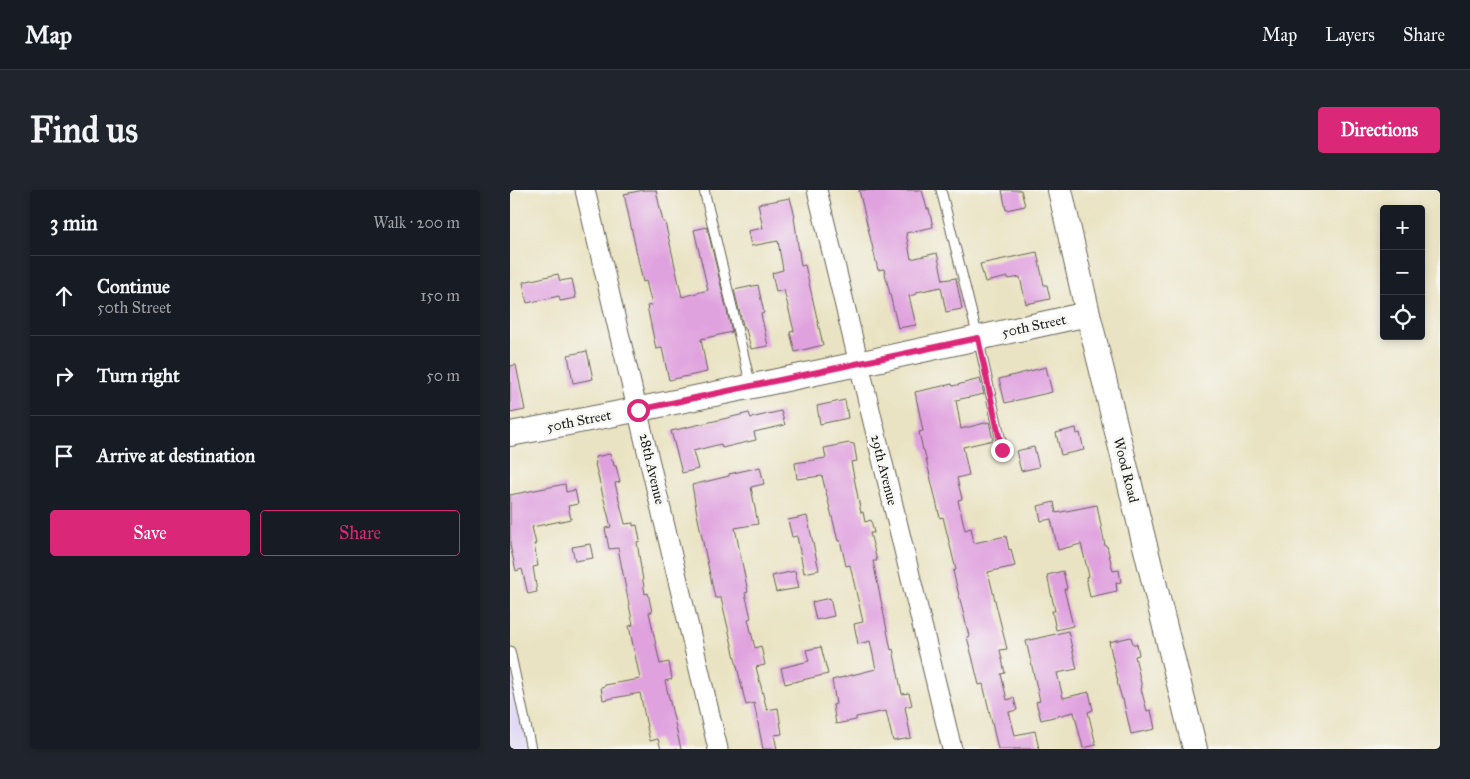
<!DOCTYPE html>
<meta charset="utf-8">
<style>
body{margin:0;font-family:"IM FELL Great Primer",serif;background:#20242c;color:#f1f3f6}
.controls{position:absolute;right:15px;top:15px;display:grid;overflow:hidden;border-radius:5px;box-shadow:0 2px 8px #0003}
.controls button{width:45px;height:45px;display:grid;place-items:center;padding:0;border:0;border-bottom:1px solid #363941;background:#171b24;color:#f1f3f6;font:25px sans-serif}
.stop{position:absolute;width:15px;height:15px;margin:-11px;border:4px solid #db2777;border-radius:50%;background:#fff}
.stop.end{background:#db2777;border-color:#fff;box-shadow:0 1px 5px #0008}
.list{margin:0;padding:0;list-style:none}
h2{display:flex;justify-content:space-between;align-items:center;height:65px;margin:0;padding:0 20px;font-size:21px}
h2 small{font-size:16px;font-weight:400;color:#9ea1a6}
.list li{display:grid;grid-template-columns:32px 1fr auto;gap:15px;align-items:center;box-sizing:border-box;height:80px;padding:0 20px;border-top:1px solid #363941}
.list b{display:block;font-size:19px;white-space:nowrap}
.list p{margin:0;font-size:16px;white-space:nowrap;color:#9ea1a6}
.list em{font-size:16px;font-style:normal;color:#9ea1a6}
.actions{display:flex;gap:10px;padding:15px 20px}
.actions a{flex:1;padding:11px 0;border:1px solid #db2777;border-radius:5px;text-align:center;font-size:18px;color:#db2777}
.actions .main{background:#db2777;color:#fff}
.icon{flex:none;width:28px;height:28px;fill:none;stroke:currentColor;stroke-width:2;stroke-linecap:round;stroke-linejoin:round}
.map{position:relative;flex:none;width:930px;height:559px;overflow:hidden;border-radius:5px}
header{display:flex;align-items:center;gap:30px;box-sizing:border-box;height:70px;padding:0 25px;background:#171b24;border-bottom:1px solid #363941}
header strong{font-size:24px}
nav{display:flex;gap:28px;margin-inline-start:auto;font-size:18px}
.intro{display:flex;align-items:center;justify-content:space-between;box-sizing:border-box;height:120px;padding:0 30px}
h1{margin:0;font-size:35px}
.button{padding:12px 22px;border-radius:5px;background:#db2777;color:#fff;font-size:18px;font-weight:700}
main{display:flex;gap:30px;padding:0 30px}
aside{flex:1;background:#171b24;border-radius:5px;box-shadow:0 2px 8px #0003}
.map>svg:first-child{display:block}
.built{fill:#ded5f5}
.building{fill:#e0a2df}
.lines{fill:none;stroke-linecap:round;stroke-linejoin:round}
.service-casing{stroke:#646256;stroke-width:11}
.minor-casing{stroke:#646256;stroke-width:21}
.tertiary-casing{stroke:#646256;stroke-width:26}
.service{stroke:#fff;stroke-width:9}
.minor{stroke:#fff;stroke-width:19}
.tertiary{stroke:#fff;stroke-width:24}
.route{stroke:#db2777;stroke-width:6}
.labels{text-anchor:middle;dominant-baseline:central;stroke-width:5;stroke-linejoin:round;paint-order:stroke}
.street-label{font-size:14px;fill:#1c1c1c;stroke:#f6f6f2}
</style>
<header>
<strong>Map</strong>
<nav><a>Map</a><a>Layers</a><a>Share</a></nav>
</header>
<div class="intro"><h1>Find us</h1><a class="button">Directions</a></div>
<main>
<aside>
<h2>3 min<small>Walk · 200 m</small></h2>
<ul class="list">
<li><svg class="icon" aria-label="ahead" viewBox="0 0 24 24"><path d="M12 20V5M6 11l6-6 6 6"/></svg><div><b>Continue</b><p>50th Street</p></div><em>150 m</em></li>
<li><svg class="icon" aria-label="right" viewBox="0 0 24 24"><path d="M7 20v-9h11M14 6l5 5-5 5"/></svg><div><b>Turn right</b></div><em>50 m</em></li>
<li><svg class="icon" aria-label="arrive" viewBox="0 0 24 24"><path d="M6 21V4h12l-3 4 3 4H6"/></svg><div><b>Arrive at destination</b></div></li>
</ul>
<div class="actions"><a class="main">Save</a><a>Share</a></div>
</aside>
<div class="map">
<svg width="930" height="559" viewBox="0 0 930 559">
<rect width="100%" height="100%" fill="#f6f6f2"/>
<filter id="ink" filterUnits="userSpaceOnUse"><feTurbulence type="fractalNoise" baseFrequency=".02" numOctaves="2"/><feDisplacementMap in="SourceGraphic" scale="10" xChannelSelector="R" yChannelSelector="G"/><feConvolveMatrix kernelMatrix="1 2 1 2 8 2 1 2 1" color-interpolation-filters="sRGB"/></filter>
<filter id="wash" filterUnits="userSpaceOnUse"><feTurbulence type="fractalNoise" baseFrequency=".0096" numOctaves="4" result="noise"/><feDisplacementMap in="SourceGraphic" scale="20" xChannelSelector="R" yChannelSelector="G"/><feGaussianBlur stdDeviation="1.12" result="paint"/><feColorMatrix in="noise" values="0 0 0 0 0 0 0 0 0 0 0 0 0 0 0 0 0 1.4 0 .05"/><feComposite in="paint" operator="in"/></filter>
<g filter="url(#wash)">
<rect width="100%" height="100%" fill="#eae3c3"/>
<polygon class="built" points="0,473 20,559 0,559"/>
<g id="blocks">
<g class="building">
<polygon points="134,0 146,0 153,32 155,32 172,107 198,100 184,40 197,37 222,142 191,149 197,182 159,190 152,158 146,159 137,116 142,115 136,91 133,92 114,4"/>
<polygon points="349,0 412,0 417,19 419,19 423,37 396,43 401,69 427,63 433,90 446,88 452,119 436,122 431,97 407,102 407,104 399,106 406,135 388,138 374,79 368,80"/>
<polygon points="492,0 511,0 515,16 496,20"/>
<polygon points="280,8 285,26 284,27 291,76 295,75 313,155 285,162 280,142 284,141 274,100 266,102 262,83 273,80 268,51 241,56 238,41 253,38 248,14"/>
<polygon points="527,62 534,95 537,95 540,109 516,114 510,87 499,89 498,87 475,92 470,74"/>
<polygon points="48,84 50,91 62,89 66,108 50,111 49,106 17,113 13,92"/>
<polygon points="248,95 254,123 251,124 258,156 241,159 236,139 234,139 224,100"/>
<polygon points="77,161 83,189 63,193 58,165"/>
<polygon points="6,175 15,220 0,223 0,176"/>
<polygon points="536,177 542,202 495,213 489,189"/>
<polygon points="470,189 474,204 446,210 451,239 479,232 483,250 453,257 459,285 447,288 452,309 448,310 455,340 461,338 464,353 496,346 499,360 501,359 505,376 478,382 497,459 490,460 495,483 491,484 497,510 504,508 507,520 499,522 505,545 525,541 529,559 488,559 473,494 469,495 462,466 457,447 459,446 443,381 446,380 433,327 430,328 414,260 413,260 409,242 413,241 405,202 442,194 443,196"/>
<polygon points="335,210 338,228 310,234 307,216"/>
<polygon points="271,221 275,235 244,242 246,250 212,258 211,254 183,261 188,279 172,283 161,241 239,223 241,228"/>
<polygon points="566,238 567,244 570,243 574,260 551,265 546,243"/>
<polygon points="339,253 344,254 347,271 341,272 351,323 353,322 355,332 361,330 364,343 360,343 367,371 363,371 381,460 383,459 392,504 399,503 402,515 395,517 401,548 383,551 376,521 346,527 346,530 326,534 323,515 326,514 322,490 366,479 360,451 348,454 344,434 353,432 340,375 336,376 330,350 328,351 312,286 287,289 285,273 316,268 314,258"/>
<polygon points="524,257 529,277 511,281 506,261"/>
<polygon points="100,264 101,270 103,270 104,276 106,276 110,292 105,293 115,334 123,333 123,336 127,335 130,351 127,352 135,404 138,403 142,422 139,422 150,474 159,472 162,489 155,491 171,559 151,559 148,549 140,551 130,503 93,510 91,497 95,496 95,495 130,489 119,436 123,435 108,358 99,359 95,338 101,337 85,274 86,274 85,267"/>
<polygon points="250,277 254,294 241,297 248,334 225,338 238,402 235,403 241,428 238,429 245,458 251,456 255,475 246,477 257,520 268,518 272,544 264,545 267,559 253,559 244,513 236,515 211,408 205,408 187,324 182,295 219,286 219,284"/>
<polygon points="55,294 56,302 65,300 68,314 58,316 61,329 22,337 26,354 24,354 28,376 23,377 27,402 18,404 12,379 6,381 0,355 0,305"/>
<polygon points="544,312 546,323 587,315 595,356 597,356 603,381 609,380 611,392 606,393 607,401 580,407 576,387 579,386 571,354 548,360 541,329 531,331 528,316"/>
<polygon points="297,326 309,380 294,383 287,346 282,347 278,330"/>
<polygon points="80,354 83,368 65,371 62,357"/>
<polygon points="285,381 289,398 266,402 262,386"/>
<polygon points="553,381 557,399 554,399 563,436 546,440 542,421 545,421 537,385"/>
<polygon points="320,408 324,426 306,430 302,412"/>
<polygon points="558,441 567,479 547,483 553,508 579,502 583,520 578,522 586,555 573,558 564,522 531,530 526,512 530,511 516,451"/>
<polygon points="621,447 623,454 627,454 629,465 625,466 632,498 631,499 637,521 641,520 645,539 621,544 613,509 612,509 607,492 608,492 599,452"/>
<polygon points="311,457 318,484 275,494 271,478 299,471 296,460"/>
</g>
</g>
</g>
<g filter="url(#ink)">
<use href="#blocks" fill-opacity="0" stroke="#646256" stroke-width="1"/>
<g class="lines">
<g class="service-casing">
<g id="service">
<polyline points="194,0 241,196"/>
<polyline points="431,0 468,148 493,260"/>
<polyline points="0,461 21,559"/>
</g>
</g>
<g class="minor-casing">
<g id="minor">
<polyline points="75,0 208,559"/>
<polyline points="307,0 442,559"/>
</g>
</g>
<g class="tertiary-casing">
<g id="tertiary">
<polyline points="550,0 578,124 685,559"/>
<path d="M 0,244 C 194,208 386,166 578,124"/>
</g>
</g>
<use href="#service" class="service"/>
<use href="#minor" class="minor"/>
<use href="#tertiary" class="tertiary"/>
</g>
</g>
<g class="lines" filter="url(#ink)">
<polyline class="route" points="128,220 468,148 492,260"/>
</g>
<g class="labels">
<g class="street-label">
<text transform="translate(524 136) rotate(-12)">50th Street</text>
<text transform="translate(69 231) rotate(-11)">50th Street</text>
<text transform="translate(142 279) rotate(77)">28th Avenue</text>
<text transform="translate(374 280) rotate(76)">29th Avenue</text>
<text transform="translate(616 280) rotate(76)">Wood Road</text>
</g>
</g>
</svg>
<div class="controls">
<button>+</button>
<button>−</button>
<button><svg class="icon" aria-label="locate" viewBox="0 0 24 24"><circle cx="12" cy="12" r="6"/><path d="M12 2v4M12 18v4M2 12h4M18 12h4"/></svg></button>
</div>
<div class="stop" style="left:128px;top:220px"></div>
<div class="stop end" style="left:492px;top:260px"></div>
</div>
</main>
